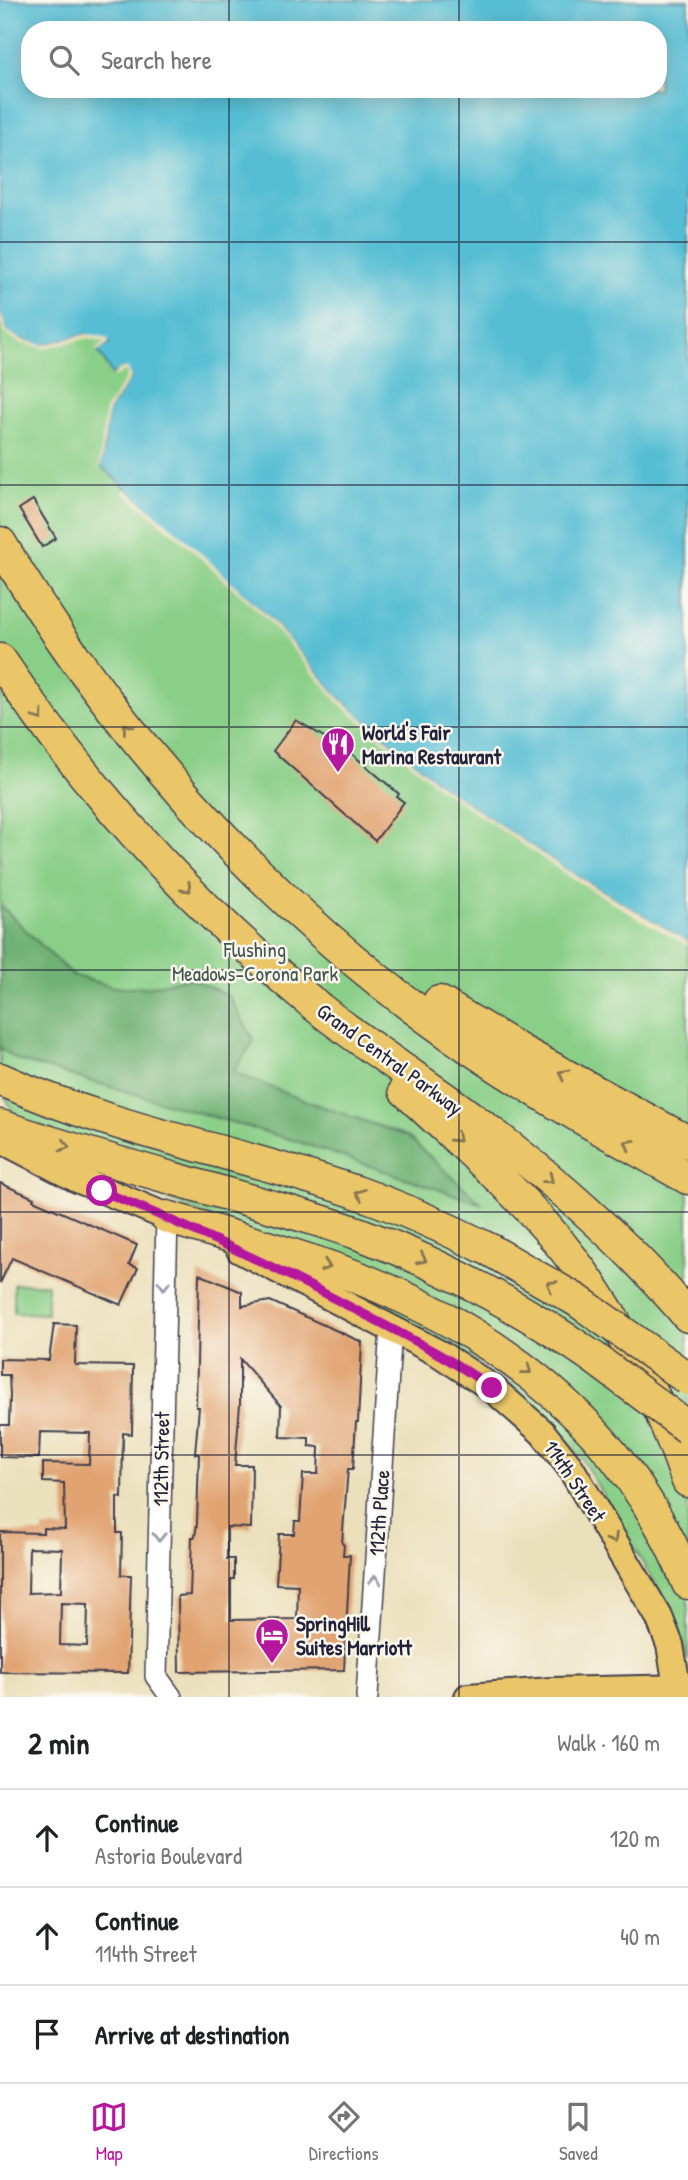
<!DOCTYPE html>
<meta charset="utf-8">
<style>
body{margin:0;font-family:"Patrick Hand",sans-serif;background:#f2f2f2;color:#202124}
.stop{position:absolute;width:21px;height:21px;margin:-16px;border:5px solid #b5179e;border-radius:50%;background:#fff}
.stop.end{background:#b5179e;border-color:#fff;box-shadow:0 2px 7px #0008}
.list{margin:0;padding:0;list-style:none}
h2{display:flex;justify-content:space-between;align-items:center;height:91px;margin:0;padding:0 28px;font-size:30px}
h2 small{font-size:23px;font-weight:400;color:#757577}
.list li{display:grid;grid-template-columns:46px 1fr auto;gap:21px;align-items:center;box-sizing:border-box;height:98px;padding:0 28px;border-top:2px solid #e0e0e0}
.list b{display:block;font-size:26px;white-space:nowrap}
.list p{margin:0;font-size:23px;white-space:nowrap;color:#757577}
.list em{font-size:23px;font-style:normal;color:#757577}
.icon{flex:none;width:38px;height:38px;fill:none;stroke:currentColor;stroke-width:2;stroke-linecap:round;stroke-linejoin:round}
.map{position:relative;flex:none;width:688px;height:1697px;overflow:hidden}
.search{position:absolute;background:#fff;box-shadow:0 4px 18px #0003;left:21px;right:21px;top:21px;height:77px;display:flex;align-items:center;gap:18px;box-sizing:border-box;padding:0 24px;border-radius:28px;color:#757577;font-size:26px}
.sheet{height:385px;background:#fff}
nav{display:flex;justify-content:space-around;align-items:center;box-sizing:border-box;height:98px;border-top:2px solid #e0e0e0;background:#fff;font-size:19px;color:#757577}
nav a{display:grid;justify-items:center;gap:4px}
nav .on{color:#b5179e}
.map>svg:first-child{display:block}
.green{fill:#8acf88;stroke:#567862;stroke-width:2}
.forest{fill:#6fb274;stroke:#486a58;stroke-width:2}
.water{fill:#57bed4;stroke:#3c7088;stroke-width:2;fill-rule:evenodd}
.pier{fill:#ebe0bc}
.building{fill:#e1a371;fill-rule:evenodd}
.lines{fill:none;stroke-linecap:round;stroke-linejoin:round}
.minor-casing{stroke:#403e4e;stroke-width:24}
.major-casing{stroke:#403e4e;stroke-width:30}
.highway-casing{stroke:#403e4e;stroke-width:35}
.minor{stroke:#fff;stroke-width:21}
.major{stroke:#eac669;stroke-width:26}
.highway{stroke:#eac669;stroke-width:32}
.highway-bridge-casing{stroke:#403e4e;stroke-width:35;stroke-linecap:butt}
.highway-bridge{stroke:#eac669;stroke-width:32}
.oneway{stroke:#867452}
.oneway2{stroke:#9c9ca7}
.route{stroke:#b5179e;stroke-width:9}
.grid{fill:none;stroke:#22223b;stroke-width:2;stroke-opacity:0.55}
.labels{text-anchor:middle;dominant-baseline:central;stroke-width:5;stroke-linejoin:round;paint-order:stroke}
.poi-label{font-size:21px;font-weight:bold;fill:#22223b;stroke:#fbf7ec;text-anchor:start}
.park-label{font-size:21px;fill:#415652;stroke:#fbf7ec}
.street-label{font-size:21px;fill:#22223b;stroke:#fbf7ec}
</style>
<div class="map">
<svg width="688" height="1697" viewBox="0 0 688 1697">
<rect width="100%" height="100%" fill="#fbf7ec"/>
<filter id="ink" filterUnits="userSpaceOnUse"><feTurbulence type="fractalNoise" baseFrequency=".0143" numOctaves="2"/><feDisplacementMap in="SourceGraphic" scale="14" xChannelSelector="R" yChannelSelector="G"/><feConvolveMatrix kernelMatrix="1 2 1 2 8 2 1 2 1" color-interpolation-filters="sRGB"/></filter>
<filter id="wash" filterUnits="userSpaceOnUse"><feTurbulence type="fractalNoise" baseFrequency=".00686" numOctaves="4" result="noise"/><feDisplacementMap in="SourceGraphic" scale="28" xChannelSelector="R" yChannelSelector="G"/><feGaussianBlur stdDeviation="1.57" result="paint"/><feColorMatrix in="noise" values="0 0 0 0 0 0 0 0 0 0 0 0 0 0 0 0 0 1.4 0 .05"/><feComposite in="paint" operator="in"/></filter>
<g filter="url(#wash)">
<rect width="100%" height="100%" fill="#ebe0bc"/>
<g class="green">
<polygon points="0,0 30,30 30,89 688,884 688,1661 679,1628 670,1610 582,1459 558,1428 509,1383 472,1359 261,1238 30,1145 0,1087"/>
<polygon points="14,1284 47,1284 47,1314 14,1313"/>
</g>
<polygon class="forest" points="0,905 72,975 113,987 147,987 190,978 229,996 254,1041 233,1072 298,1098 407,1136 482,1204 296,1141 18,1060 0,1048"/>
<path class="water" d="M 0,0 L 688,0 L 688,942 L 565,869 L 442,786 L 341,700 L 268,616 L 101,466 L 108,412 L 131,377 L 122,368 L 113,375 L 98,351 L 109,343 L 87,334 L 44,345 L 22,340 L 7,332 L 0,312 ZM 30,30 L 658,30 L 658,89 L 30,89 Z"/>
<g class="pier">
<polygon points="0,312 7,331 22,340 44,345 87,334 100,336 108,339 109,343 98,351 95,350 105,342 88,338 44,348 20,343 4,333 0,322"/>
<polygon points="121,368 128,369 131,377 108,412 101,466 99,468 105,411 127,376 126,372 122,372 114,378 113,375"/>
<polygon points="126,489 182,536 268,616 341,700 442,786 565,869 688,942 688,945 641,920 563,872 440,788 339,703 266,618 180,539 123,492"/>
</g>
<g id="blocks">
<g class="building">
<polygon points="33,500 56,538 42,547 19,509"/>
<polygon points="296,720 352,754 399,794 397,797 404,802 375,841 273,751"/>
<polygon points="0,1183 34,1198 33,1200 137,1245 129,1265 138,1268 121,1305 12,1258 0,1283"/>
<path d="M 199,1274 L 242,1292 L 242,1306 L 270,1301 L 362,1342 L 358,1422 L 356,1422 L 353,1469 L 348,1469 L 342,1543 L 344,1545 L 343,1555 L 350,1555 L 344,1670 L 179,1672 L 178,1596 L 190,1595 L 192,1537 L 195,1537 L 197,1523 L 199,1454 L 195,1454 L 199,1407 L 196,1407 ZM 240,1359 L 281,1406 L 280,1437 L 309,1438 L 309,1446 L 319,1447 L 318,1474 L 303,1474 L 300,1521 L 295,1521 L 294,1534 L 279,1534 L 276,1584 L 298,1585 L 297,1619 L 231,1620 L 231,1579 L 234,1579 L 234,1559 L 227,1559 L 227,1527 L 251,1528 L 252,1465 L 235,1465 L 240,1404 Z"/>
<path d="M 54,1324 L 76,1325 L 75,1365 L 133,1366 L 132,1434 L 123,1433 L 122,1498 L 117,1497 L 117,1533 L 122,1533 L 121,1575 L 131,1575 L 128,1673 L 0,1672 L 0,1532 L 43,1533 L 43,1528 L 65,1529 L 64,1483 L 43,1482 L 43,1463 L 89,1464 L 90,1433 L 40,1432 L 39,1458 L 0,1457 L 0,1425 L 9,1425 L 10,1395 L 9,1375 L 0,1375 L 0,1359 L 49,1360 ZM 29,1548 L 62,1549 L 61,1592 L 28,1593 ZM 61,1603 L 88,1604 L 87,1646 L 60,1645 Z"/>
</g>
</g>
</g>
<g filter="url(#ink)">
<use href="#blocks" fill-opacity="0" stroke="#403e4e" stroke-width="2"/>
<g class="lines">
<g class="minor-casing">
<g id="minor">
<polyline points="167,1217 156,1676 171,1697"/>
<polyline points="367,1697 391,1328"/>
</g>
</g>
<g class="major-casing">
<g id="major">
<polyline points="0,1139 77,1179 186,1225"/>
<polyline points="240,1250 440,1354 492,1388 542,1432 570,1467 659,1617 670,1645 679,1697"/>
<polyline points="468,1697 551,1691 688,1688"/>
</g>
</g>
<g class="highway-casing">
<g id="highway">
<path d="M 0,543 C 109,726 254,890 426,1017 C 508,1078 599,1128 688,1178"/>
<path d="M 0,660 C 87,790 194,907 316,1006 C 363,1044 416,1077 466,1114 C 547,1173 623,1239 688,1316"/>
<polyline points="439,1002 522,1052 688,1142"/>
<path d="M 0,1079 C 115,1131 240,1152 359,1193 C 404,1209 448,1229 490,1250"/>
<path d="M 405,1090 C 452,1135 503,1178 546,1227 C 608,1297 657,1392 688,1481"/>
<path d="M 0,1126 C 77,1152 155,1173 234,1196 C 276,1208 319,1219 360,1234 C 443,1265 521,1307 594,1358"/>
<path d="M 167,1217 C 231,1237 297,1254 359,1278 C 507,1337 628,1432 688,1583"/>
</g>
</g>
<use href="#minor" class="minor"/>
<use href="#major" class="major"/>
<use href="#highway" class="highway"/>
<g class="highway-bridge-casing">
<g id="highway-bridge">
<polyline points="490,1250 578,1301 688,1379"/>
<polyline points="594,1358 688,1428"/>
</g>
</g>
<use href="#highway-bridge" class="highway-bridge"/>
</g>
<defs><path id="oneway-chevron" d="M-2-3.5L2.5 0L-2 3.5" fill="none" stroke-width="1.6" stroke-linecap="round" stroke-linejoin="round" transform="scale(1.75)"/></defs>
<g class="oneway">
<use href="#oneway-chevron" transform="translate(39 716) rotate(54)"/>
<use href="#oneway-chevron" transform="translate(127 728) rotate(-129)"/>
<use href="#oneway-chevron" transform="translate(187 888) rotate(45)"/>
<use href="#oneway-chevron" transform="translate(563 1074) rotate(-152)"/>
<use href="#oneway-chevron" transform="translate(456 1138) rotate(43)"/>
<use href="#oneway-chevron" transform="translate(629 1144) rotate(-150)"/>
<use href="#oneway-chevron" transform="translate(65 1146) rotate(17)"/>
<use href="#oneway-chevron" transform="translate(549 1179) rotate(39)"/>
<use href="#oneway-chevron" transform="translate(360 1194) rotate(-161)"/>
<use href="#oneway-chevron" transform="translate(422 1259) rotate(25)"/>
<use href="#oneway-chevron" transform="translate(326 1266) rotate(19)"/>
<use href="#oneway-chevron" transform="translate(551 1285) rotate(-149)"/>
<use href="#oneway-chevron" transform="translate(527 1370) rotate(38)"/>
<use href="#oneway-chevron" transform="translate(613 1539) rotate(59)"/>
</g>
<g class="oneway2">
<use href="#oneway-chevron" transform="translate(164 1285) rotate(91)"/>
<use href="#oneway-chevron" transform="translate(159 1537) rotate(91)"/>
<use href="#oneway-chevron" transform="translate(375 1580) rotate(-86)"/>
</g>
</g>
<g class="lines" filter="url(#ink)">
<path class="route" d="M 102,1191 C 190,1227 274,1266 358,1311 C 404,1335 450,1358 492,1388"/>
</g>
<path class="grid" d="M 229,0 L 229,30M 459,0 L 459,30M 229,89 L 229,1697M 459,89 L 459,1697M 0,242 L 688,242M 0,485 L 688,485M 0,727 L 688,727M 0,970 L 688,970M 0,1212 L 688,1212M 0,1455 L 688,1455"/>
<defs>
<g id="restaurant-pin" transform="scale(1.75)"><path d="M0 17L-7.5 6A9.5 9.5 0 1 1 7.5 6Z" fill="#b5179e" stroke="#fbf7ec"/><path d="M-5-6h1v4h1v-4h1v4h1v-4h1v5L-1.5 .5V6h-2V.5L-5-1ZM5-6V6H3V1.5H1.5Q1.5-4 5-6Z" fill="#fff"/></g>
<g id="hotel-pin" transform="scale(1.75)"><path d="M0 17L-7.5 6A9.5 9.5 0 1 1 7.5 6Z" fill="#b5179e" stroke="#fbf7ec"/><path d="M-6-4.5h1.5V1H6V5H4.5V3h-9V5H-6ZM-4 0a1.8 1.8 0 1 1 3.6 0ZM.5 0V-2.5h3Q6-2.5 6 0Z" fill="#fff"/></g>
</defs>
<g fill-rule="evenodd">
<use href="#restaurant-pin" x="338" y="744"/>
<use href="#hotel-pin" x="272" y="1635"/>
</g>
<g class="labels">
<g class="poi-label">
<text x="362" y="732">World's Fair<tspan x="362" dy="24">Marina Restaurant</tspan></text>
<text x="296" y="1623">SpringHill<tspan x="296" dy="24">Suites Marriott</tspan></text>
</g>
<g class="park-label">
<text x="255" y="949">Flushing<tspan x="255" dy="24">Meadows-Corona Park</tspan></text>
</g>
<g class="street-label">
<text transform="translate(390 1059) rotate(36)">Grand Central Parkway</text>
<text transform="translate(161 1459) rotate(-89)">112th Street</text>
<text transform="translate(575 1481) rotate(56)">114th Street</text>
<text transform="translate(379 1513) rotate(-86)">112th Place</text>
</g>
</g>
</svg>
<div class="stop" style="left:102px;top:1191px"></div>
<div class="stop end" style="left:492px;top:1388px"></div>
<div class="search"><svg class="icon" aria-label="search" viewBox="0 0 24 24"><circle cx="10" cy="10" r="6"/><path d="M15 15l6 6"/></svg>Search here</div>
</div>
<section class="sheet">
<h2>2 min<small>Walk · 160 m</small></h2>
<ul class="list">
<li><svg class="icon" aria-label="ahead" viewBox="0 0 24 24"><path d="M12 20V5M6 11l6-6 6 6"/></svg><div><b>Continue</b><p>Astoria Boulevard</p></div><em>120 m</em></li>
<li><svg class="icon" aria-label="ahead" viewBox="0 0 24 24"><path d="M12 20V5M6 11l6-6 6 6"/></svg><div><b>Continue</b><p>114th Street</p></div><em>40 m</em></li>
<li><svg class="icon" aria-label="arrive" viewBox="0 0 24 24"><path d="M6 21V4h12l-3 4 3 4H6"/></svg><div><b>Arrive at destination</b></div></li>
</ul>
</section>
<nav>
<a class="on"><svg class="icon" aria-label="map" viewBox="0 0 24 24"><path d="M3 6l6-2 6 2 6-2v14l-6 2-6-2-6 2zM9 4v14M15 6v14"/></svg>Map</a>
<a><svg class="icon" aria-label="directions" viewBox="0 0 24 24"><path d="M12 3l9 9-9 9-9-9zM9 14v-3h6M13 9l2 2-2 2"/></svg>Directions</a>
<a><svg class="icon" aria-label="saved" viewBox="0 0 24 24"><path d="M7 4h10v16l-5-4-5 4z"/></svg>Saved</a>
</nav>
